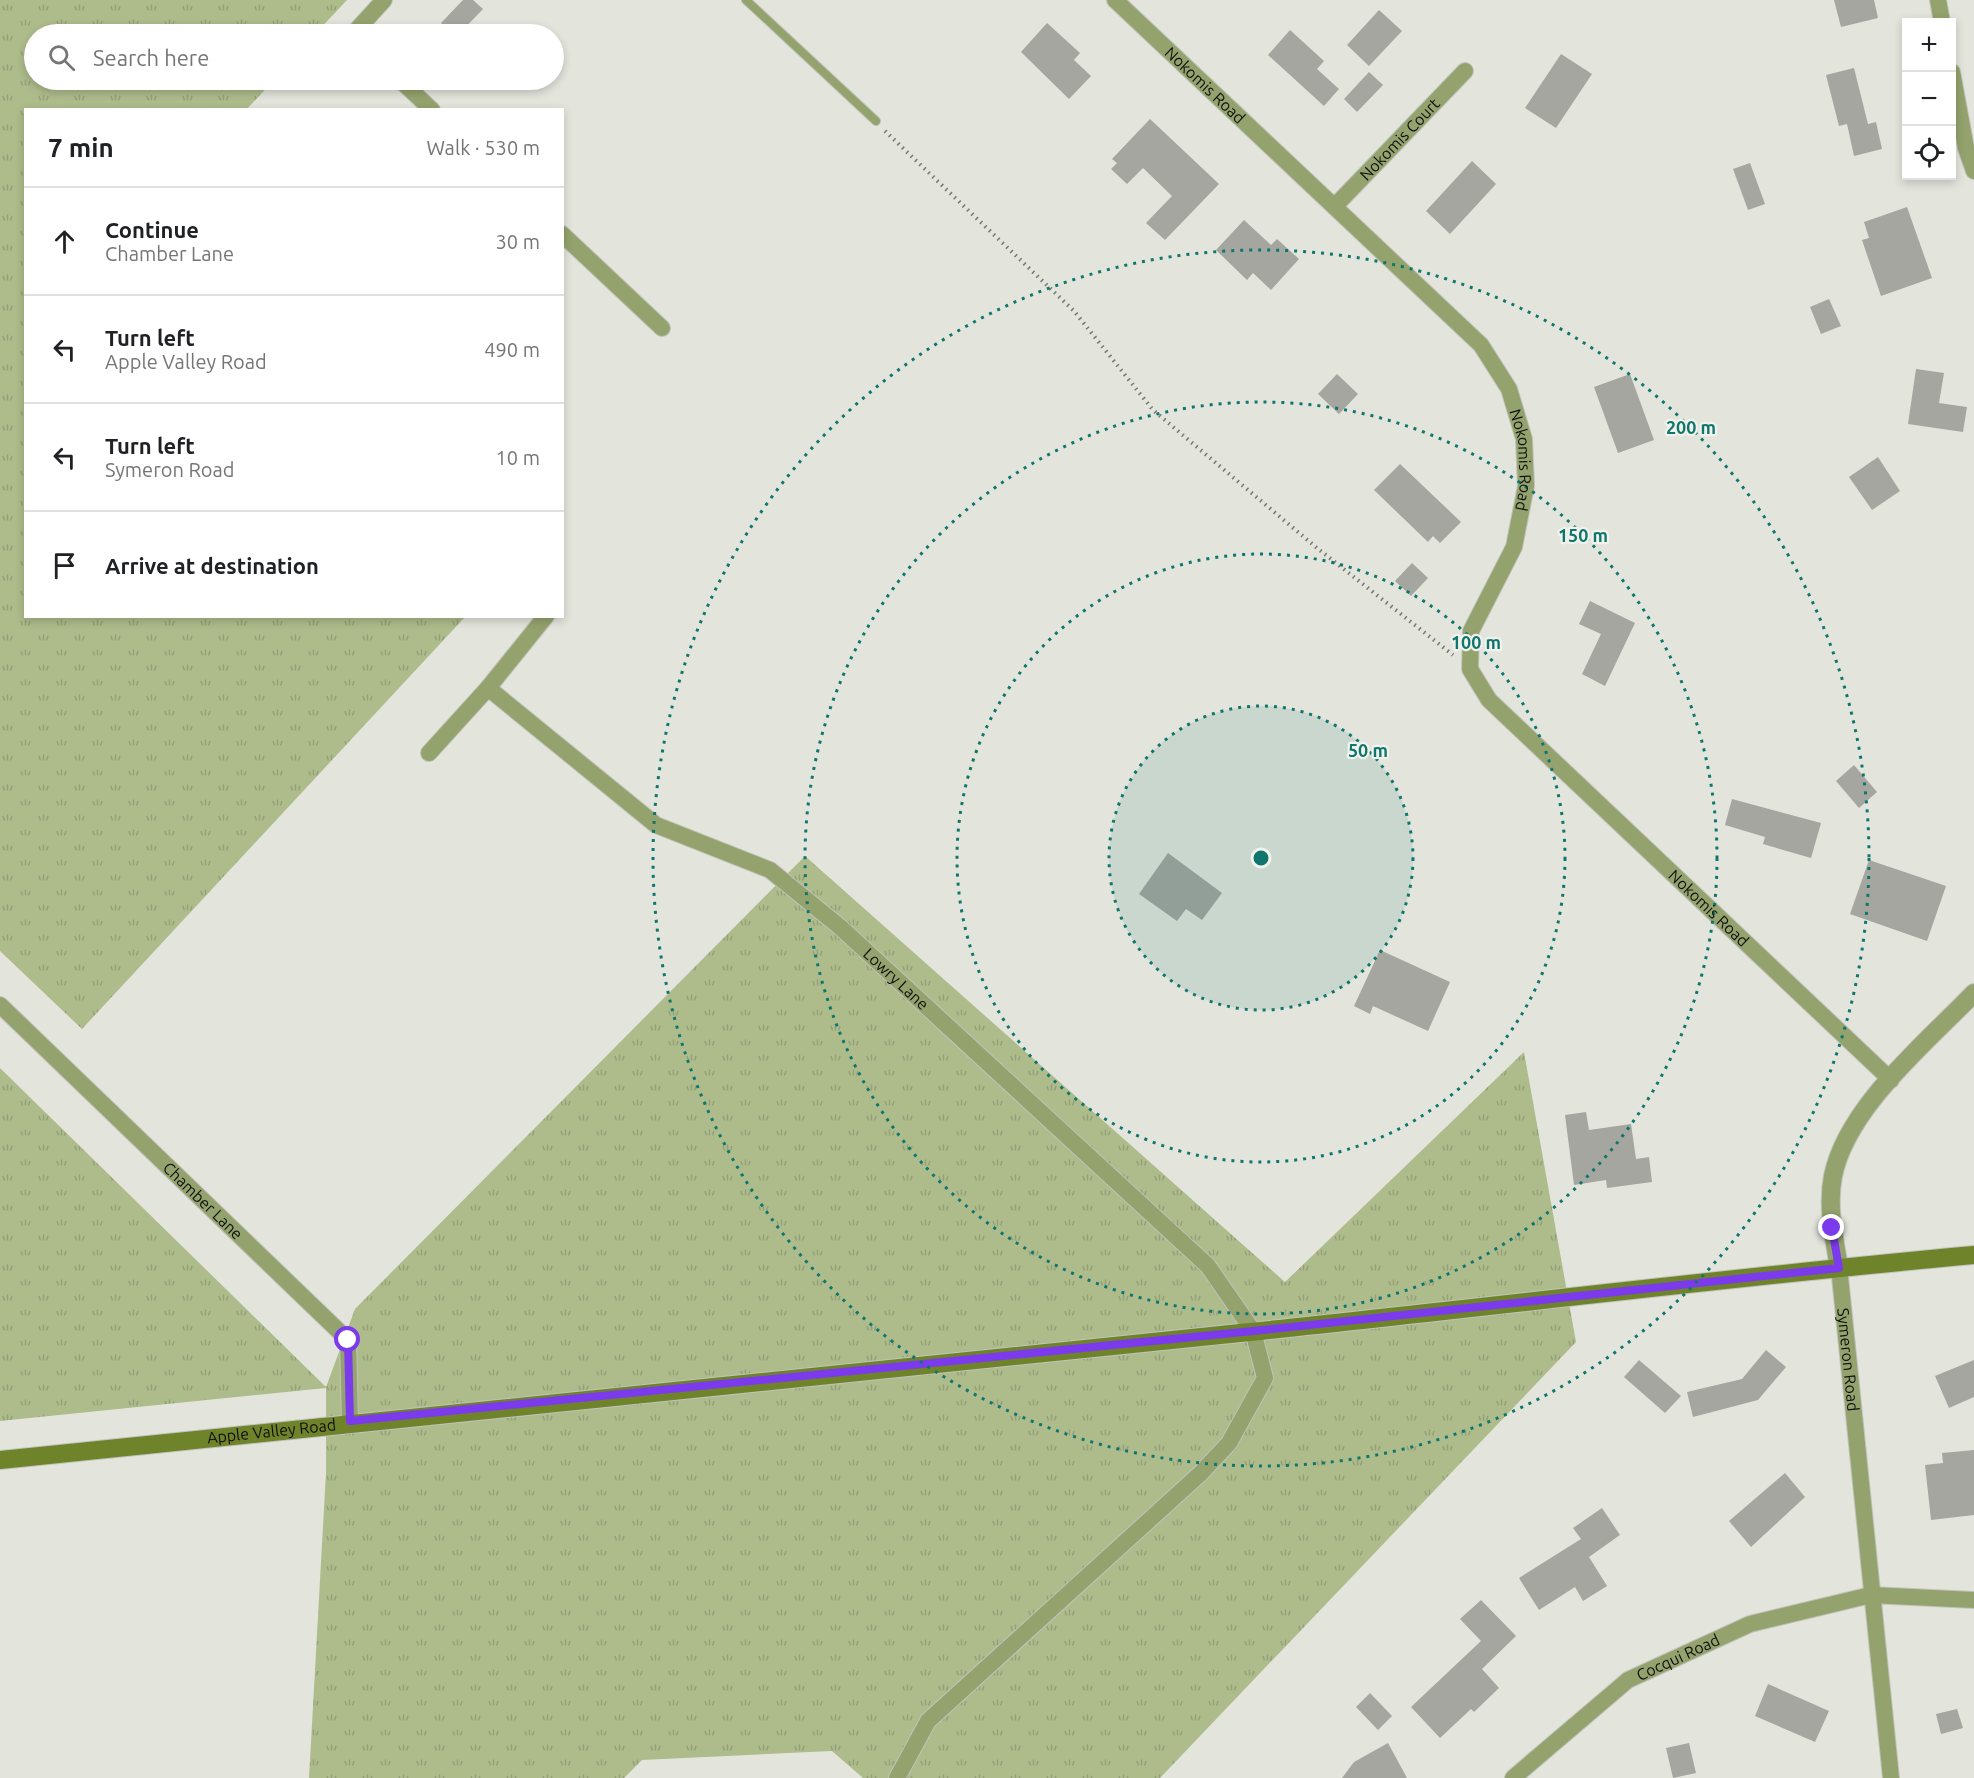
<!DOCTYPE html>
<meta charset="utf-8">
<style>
body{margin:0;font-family:Ubuntu,sans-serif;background:#f6f6f6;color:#202124}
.controls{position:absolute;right:18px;top:18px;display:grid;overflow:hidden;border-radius:0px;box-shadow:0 3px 9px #0003}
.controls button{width:54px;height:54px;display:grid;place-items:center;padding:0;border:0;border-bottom:2px solid #e0e0e0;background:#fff;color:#202124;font:30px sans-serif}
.stop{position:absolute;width:18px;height:18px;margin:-14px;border:4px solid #7c3aed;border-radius:50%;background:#fff}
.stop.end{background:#7c3aed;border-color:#fff;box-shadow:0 2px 6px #0008}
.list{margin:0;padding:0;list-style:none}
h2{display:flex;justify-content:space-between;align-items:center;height:78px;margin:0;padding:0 24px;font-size:26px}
h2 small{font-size:20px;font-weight:400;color:#757577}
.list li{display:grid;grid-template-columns:39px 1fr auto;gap:18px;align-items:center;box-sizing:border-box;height:108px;padding:0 24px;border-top:2px solid #e0e0e0}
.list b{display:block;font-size:22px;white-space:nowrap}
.list p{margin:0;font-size:20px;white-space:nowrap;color:#757577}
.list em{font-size:20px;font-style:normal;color:#757577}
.icon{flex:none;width:33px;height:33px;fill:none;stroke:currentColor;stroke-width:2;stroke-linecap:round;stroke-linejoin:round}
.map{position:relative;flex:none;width:1974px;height:1778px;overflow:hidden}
.search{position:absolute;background:#fff;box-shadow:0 3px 9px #0003;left:24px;top:24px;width:540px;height:66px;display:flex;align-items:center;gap:15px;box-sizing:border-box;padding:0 21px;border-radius:33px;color:#757577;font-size:22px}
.panel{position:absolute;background:#fff;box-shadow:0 3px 9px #0003;left:24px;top:108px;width:540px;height:510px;border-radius:0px}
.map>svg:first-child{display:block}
.grass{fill:url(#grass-tufts)}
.building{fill:#a4a69f}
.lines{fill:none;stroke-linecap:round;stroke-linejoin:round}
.service-casing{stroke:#c1c3bc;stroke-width:10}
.minor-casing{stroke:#c1c3bc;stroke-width:18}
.tertiary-casing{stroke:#c1c3bc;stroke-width:20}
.secondary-casing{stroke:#c1c3bc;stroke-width:20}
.path{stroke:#757772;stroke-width:4;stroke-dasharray:1.5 4.5;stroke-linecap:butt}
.service{stroke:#94a36d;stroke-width:8}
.minor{stroke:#94a36d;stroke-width:16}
.tertiary{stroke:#94a36d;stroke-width:18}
.secondary{stroke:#6f832a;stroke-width:18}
.route{stroke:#7c3aed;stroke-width:8}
.ring{fill:none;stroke:#0f766e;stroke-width:3;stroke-dasharray:3 6}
.labels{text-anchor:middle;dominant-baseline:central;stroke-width:4.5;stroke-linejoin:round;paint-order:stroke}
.street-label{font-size:16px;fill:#0f100e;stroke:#f0f2eb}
.centre{fill:#0f766e;stroke:#f0f2eb;stroke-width:3}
.ring-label{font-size:18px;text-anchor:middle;font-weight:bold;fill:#0f766e;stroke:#f0f2eb;stroke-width:4.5;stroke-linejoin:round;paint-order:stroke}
</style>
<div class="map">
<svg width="1974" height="1778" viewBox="0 0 1974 1778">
<defs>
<pattern id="grass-tufts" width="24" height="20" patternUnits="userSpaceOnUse" patternTransform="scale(1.5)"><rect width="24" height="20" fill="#aebc8c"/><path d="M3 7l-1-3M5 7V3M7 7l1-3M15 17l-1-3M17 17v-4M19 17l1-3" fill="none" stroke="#94a178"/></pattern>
</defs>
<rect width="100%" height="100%" fill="#e3e5dd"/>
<g class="grass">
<polygon points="0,0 347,0 315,34 34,34 34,80 274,80 247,109 26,110 26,616 465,617 82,1029 0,951"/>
<polygon points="805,856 1285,1282 1524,1052 1576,1342 1160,1778 863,1778 832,1751 642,1760 624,1778 309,1778 326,1472 326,1388 0,1421 0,1068 326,1387 355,1309"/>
</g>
<g class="building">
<polygon points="463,0 473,0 483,9 459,34 453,34 441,23"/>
<polygon points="1834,0 1874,0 1878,18 1841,27"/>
<polygon points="1379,10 1402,31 1369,66 1347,45"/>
<polygon points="1047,23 1080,53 1074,60 1091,76 1069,99 1021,52"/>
<polygon points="1290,30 1324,61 1317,69 1339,89 1324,106 1268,55"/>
<polygon points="1561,54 1592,74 1556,128 1525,108"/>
<polygon points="1854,68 1868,124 1876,122 1882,149 1854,156 1847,124 1839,126 1826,75"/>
<polygon points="1369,72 1383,85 1357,112 1344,99"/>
<polygon points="1150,119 1219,184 1165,240 1146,223 1172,196 1143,168 1127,184 1111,169 1117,163 1112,159"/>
<polygon points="1472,161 1496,184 1450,234 1426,211"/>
<polygon points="1750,163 1765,204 1748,210 1733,169"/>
<polygon points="1907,207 1932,278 1881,296 1862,240 1869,238 1864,222"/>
<polygon points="1244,220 1271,245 1277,239 1299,259 1271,290 1253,273 1247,280 1216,250"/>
<polygon points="1829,299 1841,326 1821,334 1810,307"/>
<polygon points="1916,369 1944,373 1939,403 1967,407 1963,432 1908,424"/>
<polygon points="1337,374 1358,394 1339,414 1318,394"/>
<polygon points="1630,374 1654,440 1618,453 1594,387"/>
<polygon points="1878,457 1900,491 1872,510 1849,477"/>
<polygon points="1400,464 1461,522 1440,543 1433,536 1428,542 1374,490"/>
<polygon points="1412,563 1428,578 1411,596 1395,581"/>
<polygon points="1590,601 1635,623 1605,686 1582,674 1601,634 1579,624"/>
<polygon points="1854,765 1877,792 1859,808 1836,781"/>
<polygon points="1732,799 1821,823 1811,858 1763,844 1765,837 1725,825"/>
<polygon points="1168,853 1222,893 1202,920 1186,909 1177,921 1139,894"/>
<polygon points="1869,860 1946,886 1927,941 1850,914"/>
<polygon points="1380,950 1450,982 1428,1031 1373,1006 1370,1014 1354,1006"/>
<polygon points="1586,1112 1589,1130 1631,1124 1636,1159 1649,1157 1652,1182 1607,1188 1606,1180 1574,1185 1565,1115"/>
<polygon points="1766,1350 1786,1367 1758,1400 1693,1417 1687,1392 1742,1379"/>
<polygon points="1639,1360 1681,1396 1665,1413 1624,1377"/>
<polygon points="1974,1360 1974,1397 1949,1408 1935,1376"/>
<polygon points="1974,1450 1974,1515 1931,1520 1925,1465 1943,1463 1942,1453"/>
<polygon points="1785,1473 1805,1497 1751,1547 1729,1521"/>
<polygon points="1602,1508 1620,1535 1589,1557 1607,1586 1583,1601 1575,1587 1539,1610 1519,1578 1581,1539 1573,1528"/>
<polygon points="1481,1600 1516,1636 1482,1669 1499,1688 1474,1712 1471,1709 1440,1738 1411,1707 1481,1641 1460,1619"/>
<polygon points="1768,1684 1829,1711 1815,1742 1755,1716"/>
<polygon points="1370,1693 1392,1716 1378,1730 1356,1707"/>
<polygon points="1957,1709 1963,1728 1941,1734 1936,1714"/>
<polygon points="1388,1743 1407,1778 1342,1778 1354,1762"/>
<polygon points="1689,1743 1696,1773 1673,1778 1666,1748"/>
</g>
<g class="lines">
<g class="service-casing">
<polyline id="service" points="746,0 876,121"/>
</g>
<g class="minor-casing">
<g id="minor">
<path id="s1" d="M 1115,0 L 1481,345 L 1509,389 L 1524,439 L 1526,486 L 1514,547 L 1471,631 L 1470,669 L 1489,700 L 1891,1080"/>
<polyline points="1938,0 1942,22"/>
<polyline points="353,34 384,0"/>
<polyline points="1952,72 1966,148 1974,171"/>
<polyline points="400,80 432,110"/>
<path id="s2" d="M 1335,206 L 1465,71"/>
<polyline points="562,234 662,328"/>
<path id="s3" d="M 488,688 L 656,825 L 770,870 L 840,927 L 1208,1266 L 1253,1331 L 1265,1378 L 1229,1443 L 1201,1473 L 928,1721 L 897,1778"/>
<polyline points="429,753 488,688 546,616"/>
<path id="s4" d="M 0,1005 L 348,1340 L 350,1421"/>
<path id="s5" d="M 1839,1267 L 1891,1778"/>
<path id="s6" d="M 1513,1778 L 1628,1680 L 1750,1624 L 1871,1595 L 1974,1600"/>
</g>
</g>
<g class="tertiary-casing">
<path id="tertiary" d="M 1839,1267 C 1834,1238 1827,1206 1833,1176 C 1847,1107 1926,1043 1974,993"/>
</g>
<g class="secondary-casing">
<g id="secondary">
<path id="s7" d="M 0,1460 C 416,1414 833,1375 1250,1332 C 1491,1307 1732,1277 1974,1255"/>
</g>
</g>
<polyline class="path" points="885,131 1074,311 1153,410 1317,548 1453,655"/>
<use href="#service" class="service"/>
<use href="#minor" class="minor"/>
<use href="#tertiary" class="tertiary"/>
<use href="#secondary" class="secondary"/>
</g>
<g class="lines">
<polyline class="route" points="348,1340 350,1421 1253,1331 1839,1268 1832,1228"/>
</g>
<circle cx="1261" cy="858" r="152" fill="#0f766e" fill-opacity=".12"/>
<g class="ring">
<circle cx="1261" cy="858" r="152"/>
<circle cx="1261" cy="858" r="304"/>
<circle cx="1261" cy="858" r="456"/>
<circle cx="1261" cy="858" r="608"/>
</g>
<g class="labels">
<g class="street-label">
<text stroke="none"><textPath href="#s1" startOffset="124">Nokomis Road</textPath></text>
<text stroke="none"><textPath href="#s2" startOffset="93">Nokomis Court</textPath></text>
<text stroke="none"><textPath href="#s1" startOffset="628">Nokomis Road</textPath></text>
<text stroke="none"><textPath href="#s1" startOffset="1188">Nokomis Road</textPath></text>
<text stroke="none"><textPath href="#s3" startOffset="506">Lowry Lane</textPath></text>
<text stroke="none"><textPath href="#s4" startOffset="282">Chamber Lane</textPath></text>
<text stroke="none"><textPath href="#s5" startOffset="93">Symeron Road</textPath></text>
<text stroke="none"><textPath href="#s7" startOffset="273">Apple Valley Road</textPath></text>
<text stroke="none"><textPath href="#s6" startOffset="206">Cocqui Road</textPath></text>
</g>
</g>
<circle cx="1261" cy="858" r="9" class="centre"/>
<g class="ring-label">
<text x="1691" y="434">200 m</text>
<text x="1583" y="542">150 m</text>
<text x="1476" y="649">100 m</text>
<text x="1368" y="757">50 m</text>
</g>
</svg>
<div class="controls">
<button>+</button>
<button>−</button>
<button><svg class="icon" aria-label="locate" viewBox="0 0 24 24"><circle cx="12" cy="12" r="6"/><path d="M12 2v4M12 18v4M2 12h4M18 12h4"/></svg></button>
</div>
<div class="stop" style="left:348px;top:1340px"></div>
<div class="stop end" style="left:1832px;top:1228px"></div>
<div class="search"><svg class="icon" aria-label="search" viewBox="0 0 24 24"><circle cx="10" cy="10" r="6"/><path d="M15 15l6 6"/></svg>Search here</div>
<section class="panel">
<h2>7 min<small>Walk · 530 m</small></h2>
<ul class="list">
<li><svg class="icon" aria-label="ahead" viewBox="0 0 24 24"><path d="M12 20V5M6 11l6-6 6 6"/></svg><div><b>Continue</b><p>Chamber Lane</p></div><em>30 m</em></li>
<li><svg class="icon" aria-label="left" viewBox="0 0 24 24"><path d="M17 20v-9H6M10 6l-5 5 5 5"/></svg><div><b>Turn left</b><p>Apple Valley Road</p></div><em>490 m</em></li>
<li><svg class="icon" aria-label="left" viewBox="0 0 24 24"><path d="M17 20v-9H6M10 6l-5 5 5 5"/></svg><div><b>Turn left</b><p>Symeron Road</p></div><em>10 m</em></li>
<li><svg class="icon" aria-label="arrive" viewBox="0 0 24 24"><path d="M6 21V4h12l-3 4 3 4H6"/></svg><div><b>Arrive at destination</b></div></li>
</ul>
</section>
</div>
